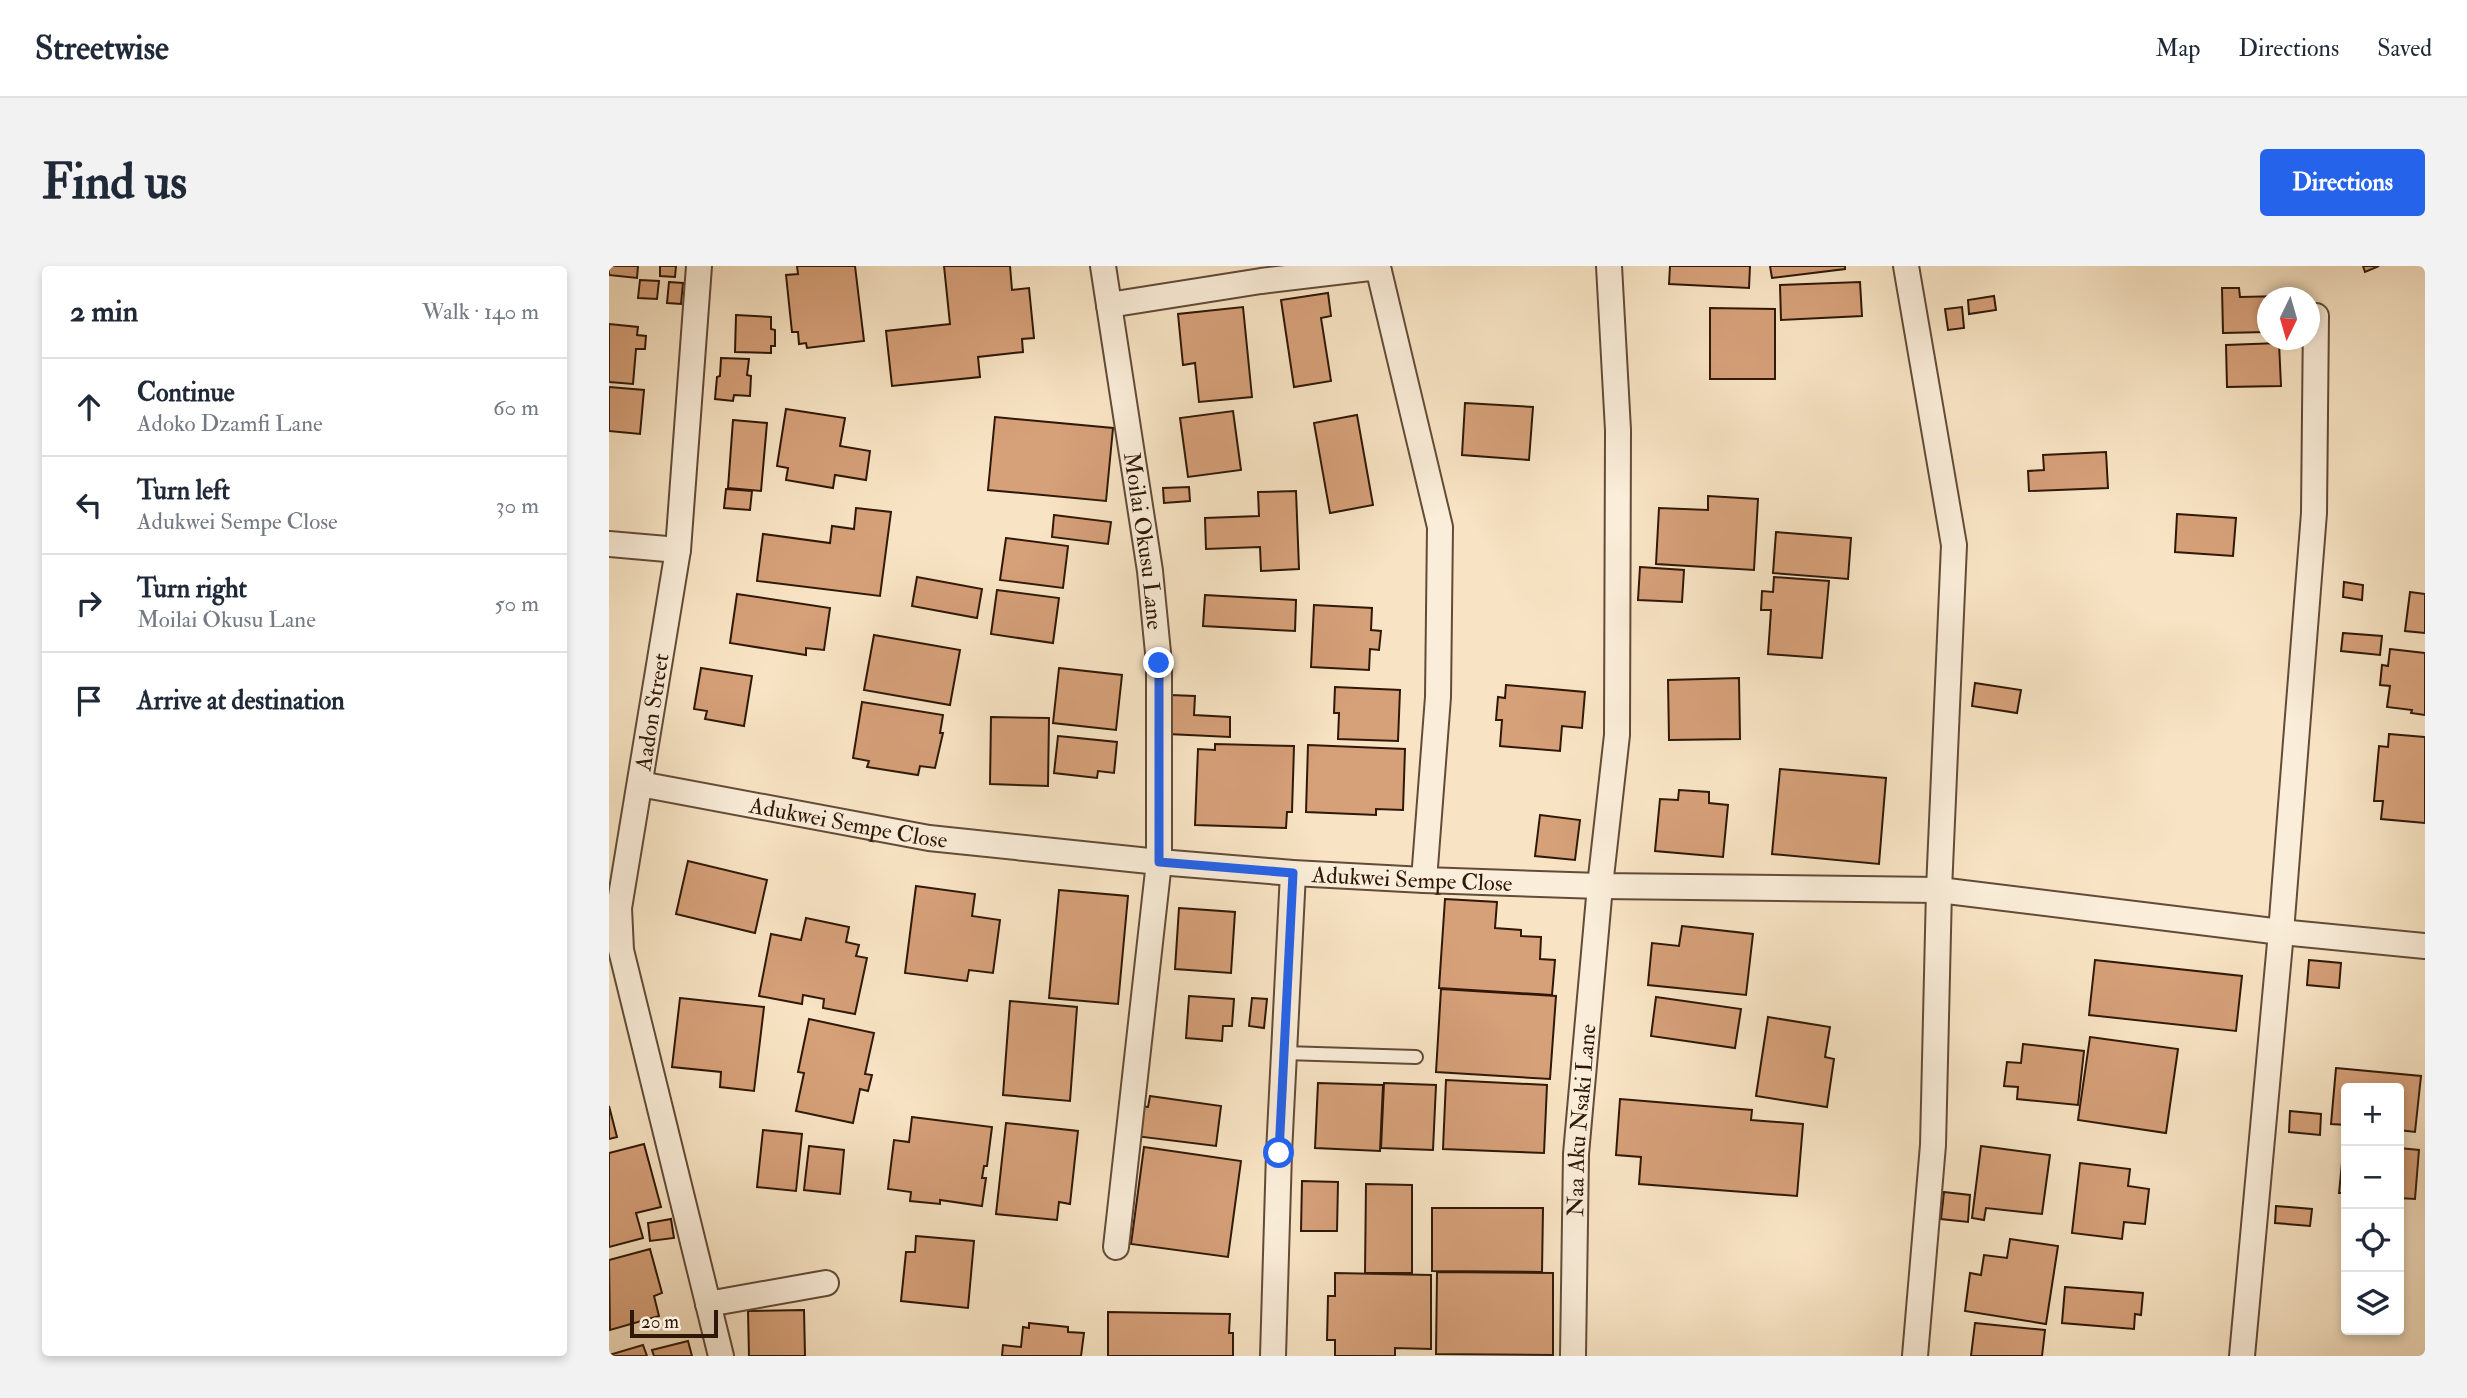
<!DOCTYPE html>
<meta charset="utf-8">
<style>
body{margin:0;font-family:"IM FELL Double Pica",serif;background:#f2f2f3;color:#1f2937}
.controls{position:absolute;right:21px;bottom:21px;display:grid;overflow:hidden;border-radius:7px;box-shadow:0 4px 10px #0003}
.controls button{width:63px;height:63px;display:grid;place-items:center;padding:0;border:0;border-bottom:2px solid #e0e1e3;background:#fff;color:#1f2937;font:35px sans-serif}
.compass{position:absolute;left:1648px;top:21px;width:63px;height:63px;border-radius:50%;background:#fff;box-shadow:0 4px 10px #0003;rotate:185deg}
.scale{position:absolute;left:21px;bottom:18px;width:88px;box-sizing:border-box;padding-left:7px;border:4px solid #301808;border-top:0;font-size:19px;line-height:24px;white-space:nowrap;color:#301808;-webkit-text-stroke:5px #faedd9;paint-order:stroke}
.stop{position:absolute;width:21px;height:21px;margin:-16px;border:5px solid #2563eb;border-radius:50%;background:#fff}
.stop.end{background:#2563eb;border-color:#fff;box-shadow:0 2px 7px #0008}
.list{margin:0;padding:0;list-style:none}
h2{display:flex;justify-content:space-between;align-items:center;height:91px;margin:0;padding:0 28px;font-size:30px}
h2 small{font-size:23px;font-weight:400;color:#747a83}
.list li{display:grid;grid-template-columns:46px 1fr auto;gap:21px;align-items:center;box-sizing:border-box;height:98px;padding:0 28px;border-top:2px solid #e0e1e3}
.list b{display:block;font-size:26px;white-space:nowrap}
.list p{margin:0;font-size:23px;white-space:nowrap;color:#747a83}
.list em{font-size:23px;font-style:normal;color:#747a83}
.icon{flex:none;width:38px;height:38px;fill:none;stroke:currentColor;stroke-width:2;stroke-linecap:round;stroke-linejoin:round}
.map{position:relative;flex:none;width:1816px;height:1090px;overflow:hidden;border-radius:7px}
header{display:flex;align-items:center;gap:42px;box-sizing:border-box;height:98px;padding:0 35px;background:#fff;border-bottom:2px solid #e0e1e3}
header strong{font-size:33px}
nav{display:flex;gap:38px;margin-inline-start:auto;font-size:24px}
.intro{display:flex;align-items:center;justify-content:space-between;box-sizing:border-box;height:168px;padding:0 42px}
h1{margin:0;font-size:49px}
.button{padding:18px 32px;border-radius:7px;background:#2563eb;color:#fff;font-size:24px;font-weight:700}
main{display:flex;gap:42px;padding:0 42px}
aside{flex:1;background:#fff;border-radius:7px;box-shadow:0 4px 10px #0003}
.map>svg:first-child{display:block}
.building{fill:#d6a079;stroke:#301808;stroke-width:2}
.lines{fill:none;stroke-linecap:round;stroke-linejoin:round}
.lane-casing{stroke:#624b37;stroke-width:16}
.street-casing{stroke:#624b37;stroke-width:28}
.lane{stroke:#faedd9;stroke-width:12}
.street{stroke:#faedd9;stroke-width:24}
.route{stroke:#2563eb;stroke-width:9}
.labels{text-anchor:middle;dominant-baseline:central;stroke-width:5;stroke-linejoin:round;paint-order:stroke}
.street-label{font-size:23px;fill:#301808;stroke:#faedd9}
</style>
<header>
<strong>Streetwise</strong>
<nav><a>Map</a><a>Directions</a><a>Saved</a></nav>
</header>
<div class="intro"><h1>Find us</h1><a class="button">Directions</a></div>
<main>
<aside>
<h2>2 min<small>Walk · 140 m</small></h2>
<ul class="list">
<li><svg class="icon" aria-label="ahead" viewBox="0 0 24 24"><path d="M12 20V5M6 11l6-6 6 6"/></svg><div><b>Continue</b><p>Adoko Dzamfi Lane</p></div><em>60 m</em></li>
<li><svg class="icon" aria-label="left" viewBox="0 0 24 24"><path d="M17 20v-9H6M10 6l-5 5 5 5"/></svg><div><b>Turn left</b><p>Adukwei Sempe Close</p></div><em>30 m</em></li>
<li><svg class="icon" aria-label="right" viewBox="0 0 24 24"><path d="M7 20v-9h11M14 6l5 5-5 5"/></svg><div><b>Turn right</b><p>Moilai Okusu Lane</p></div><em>50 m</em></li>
<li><svg class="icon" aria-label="arrive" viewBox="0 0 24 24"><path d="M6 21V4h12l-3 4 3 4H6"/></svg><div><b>Arrive at destination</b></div></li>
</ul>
</aside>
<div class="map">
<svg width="1816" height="1090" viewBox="0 0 1816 1090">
<rect width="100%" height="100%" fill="#f8e4c4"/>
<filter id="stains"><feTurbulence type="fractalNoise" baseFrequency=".00286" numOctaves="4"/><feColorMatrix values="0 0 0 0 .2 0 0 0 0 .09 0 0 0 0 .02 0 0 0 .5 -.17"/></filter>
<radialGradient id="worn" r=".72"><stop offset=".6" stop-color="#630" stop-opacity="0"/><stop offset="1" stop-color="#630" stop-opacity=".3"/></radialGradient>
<g class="building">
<polygon points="0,0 29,0 28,12 0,9"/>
<polygon points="51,0 67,0 66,11 51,10"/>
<polygon points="188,0 246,0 255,75 198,82 197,77 190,78 189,66 183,66 177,9 189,8"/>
<polygon points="335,0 401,0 403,24 420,22 425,72 413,73 414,86 369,91 371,111 283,120 277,65 341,58"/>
<polygon points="1061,0 1141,0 1140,22 1060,18"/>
<polygon points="1161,0 1236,0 1236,3 1163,12"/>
<polygon points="1754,0 1770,0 1756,6"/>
<polygon points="31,14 50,15 48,33 29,32"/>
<polygon points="60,16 74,17 72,38 58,37"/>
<polygon points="1251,16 1253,50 1172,54 1171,19"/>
<polygon points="1613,22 1630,22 1631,31 1674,30 1674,32 1658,32 1658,66 1614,67"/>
<polygon points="719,27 722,50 712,52 722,115 685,121 672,34"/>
<polygon points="1385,30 1387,44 1360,48 1359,34"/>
<polygon points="634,41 643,131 590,136 586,97 574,99 569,48"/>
<polygon points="1353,41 1355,62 1339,64 1336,43"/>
<polygon points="1101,42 1166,43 1166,113 1101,113"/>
<polygon points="127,49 162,51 162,63 166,64 166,80 162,80 162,87 126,86"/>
<polygon points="0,58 29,61 28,69 37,70 36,83 27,83 24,118 0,116"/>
<polygon points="1670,77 1672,120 1618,121 1617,79"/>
<polygon points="112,92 140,93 138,109 142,110 141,130 125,129 124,135 106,133 108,111 111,110"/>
<polygon points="0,121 35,124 31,168 0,165"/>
<polygon points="856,137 924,141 920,194 853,189"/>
<polygon points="177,143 236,152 231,180 261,185 257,214 226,209 224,222 177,214 179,202 168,200"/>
<polygon points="624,145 632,204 579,211 571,152"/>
<polygon points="748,149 764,239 721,247 705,157"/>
<polygon points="386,151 504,162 497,235 379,224"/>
<polygon points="124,154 158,157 152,225 119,222"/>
<polygon points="1497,186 1499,222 1420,225 1419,205 1435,204 1434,189"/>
<polygon points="580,221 581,235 555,237 554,222"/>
<polygon points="117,223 143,225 141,244 115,242"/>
<polygon points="687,225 690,303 652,305 651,281 597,283 596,252 650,250 649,226"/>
<polygon points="1099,230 1149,233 1145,304 1047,298 1050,242 1099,244"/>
<polygon points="247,242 282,246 271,330 148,315 154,268 221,277 223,260 245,263"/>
<polygon points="1568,248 1627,252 1624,290 1566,286"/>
<polygon points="445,249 502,256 499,278 443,271"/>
<polygon points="1167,266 1242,272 1239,313 1164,307"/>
<polygon points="397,272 459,280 454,322 391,314"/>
<polygon points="1031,301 1075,304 1073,336 1029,334"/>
<polygon points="308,311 373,323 368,352 303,340"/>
<polygon points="1165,311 1220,315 1213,392 1159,388 1162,344 1152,344 1153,325 1164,326"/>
<polygon points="1735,316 1754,319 1753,334 1734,331"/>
<polygon points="388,324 450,332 444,377 382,368"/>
<polygon points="1801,326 1816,328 1816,367 1796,365"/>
<polygon points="128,328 221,342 215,384 197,382 197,389 121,377"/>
<polygon points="596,329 687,334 686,365 594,360"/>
<polygon points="705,339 763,342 762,364 772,365 770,384 761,383 760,404 702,401"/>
<polygon points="1734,367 1773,370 1771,389 1732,385"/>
<polygon points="265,369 351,384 341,439 255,424"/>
<polygon points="1781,383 1816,387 1816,449 1802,447 1803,444 1778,441 1781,420 1771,419 1773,399 1779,400"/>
<polygon points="92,402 143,410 135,460 96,453 98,445 85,443"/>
<polygon points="450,402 513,409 507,464 444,457"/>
<polygon points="1130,412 1131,473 1060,474 1059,414"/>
<polygon points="1366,417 1412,424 1408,447 1363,440"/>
<polygon points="897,419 976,426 973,462 953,460 951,485 891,480 893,454 887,454 889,431 896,432"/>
<polygon points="726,421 791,424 789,475 729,473 730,447 725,447"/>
<polygon points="561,429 586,430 585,449 621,451 621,471 559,468"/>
<polygon points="253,436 334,449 331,467 334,467 326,502 311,500 309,509 258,501 260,495 244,492"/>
<polygon points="382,451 440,452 439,520 381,518"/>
<polygon points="1780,468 1816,471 1816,557 1772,553 1774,535 1765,535 1770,480 1779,481"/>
<polygon points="449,470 508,476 505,507 489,505 488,512 445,507"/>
<polygon points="606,478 685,480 683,546 678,546 677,562 586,559 589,483 606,484"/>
<polygon points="699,479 796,483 794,544 767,543 767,549 697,546"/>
<polygon points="1171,503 1277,512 1270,598 1163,588"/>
<polygon points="1070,524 1100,526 1100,537 1119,539 1114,591 1046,585 1051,533 1069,534"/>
<polygon points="931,549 971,554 966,594 926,590"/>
<polygon points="79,595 158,614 146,667 67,648"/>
<polygon points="307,620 366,628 363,650 391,654 384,707 360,704 358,715 296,707"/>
<polygon points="450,624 519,630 509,738 440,732"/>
<polygon points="836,633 888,636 886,662 912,664 912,670 932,671 931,693 946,694 943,729 830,722"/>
<polygon points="570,642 626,646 622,707 566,703"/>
<polygon points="197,652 240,661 237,676 250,679 247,690 258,692 246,748 214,742 215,733 194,729 193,738 150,730 162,668 192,674"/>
<polygon points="1073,660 1144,668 1137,729 1039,719 1043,677 1070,680"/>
<polygon points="1486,694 1633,710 1627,765 1480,749"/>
<polygon points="1700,694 1732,697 1730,722 1698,719"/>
<polygon points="832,723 947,730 941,813 827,806"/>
<polygon points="580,730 625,733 623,760 614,760 613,775 577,772"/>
<polygon points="1047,731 1132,743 1126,782 1042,770"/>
<polygon points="71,732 155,741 145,825 111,821 112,806 63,801"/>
<polygon points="643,732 658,733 655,762 640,760"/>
<polygon points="401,735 468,741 461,835 394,829"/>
<polygon points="1159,751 1221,761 1216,791 1225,793 1218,841 1147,830"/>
<polygon points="200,753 265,767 256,808 263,809 259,825 251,823 244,857 187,845 195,807 189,806"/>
<polygon points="1481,771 1569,783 1557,867 1469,854"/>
<polygon points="1414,778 1475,785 1469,839 1408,833 1409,821 1395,820 1398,796 1412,797"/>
<polygon points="1727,802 1812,810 1806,866 1790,864 1790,822 1737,822 1737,859 1722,858"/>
<polygon points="837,814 938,819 935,887 834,883"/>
<polygon points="709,817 774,819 771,885 706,882"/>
<polygon points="775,817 827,819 824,884 772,882"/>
<polygon points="541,830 612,840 607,880 526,870 530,840 539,841"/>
<polygon points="1011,833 1143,844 1142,854 1194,858 1188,930 1030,918 1032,891 1007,889"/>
<polygon points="0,840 8,871 0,873"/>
<polygon points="1681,845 1712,848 1711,869 1680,866"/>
<polygon points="303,851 383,861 378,900 375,900 373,912 377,912 373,940 331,934 331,938 301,935 302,926 279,923 285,874 300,876"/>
<polygon points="397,857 469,865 461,938 450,936 448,954 387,948"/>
<polygon points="154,864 193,868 187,925 148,921"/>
<polygon points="1735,877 1737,877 1737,927 1730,927"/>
<polygon points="35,878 52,941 27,947 34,972 0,981 0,887"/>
<polygon points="200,880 235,884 231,928 195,924"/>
<polygon points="1372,880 1441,889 1433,948 1377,942 1375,954 1363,952"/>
<polygon points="535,881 632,895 619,991 522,978"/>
<polygon points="1790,882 1810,884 1806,933 1790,932"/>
<polygon points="1471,897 1521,903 1519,920 1540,923 1536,958 1515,956 1513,973 1463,967"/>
<polygon points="693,915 729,916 728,965 692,965"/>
<polygon points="757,918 803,919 803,1007 756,1007"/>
<polygon points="1335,926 1361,929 1359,956 1332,953"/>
<polygon points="1667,940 1703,943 1701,960 1666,957"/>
<polygon points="823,942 934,942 933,1006 823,1005"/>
<polygon points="62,953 65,972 41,975 39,957"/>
<polygon points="307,970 365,975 359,1042 292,1035 297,986 306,986"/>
<polygon points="1401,973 1449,980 1437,1058 1356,1045 1361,1007 1372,1009 1375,989 1398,992"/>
<polygon points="41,983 53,1027 45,1030 50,1050 1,1064 0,994"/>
<polygon points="828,1006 944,1007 944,1089 827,1088"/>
<polygon points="726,1007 822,1009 822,1083 786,1082 786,1090 726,1090 726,1074 718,1074 719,1030 726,1030"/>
<polygon points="1456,1021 1534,1027 1532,1049 1526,1048 1525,1063 1453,1057"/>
<polygon points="195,1044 196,1090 140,1090 139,1045"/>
<polygon points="499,1046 621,1048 620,1067 624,1067 624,1090 499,1090"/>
<polygon points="420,1057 459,1061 459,1066 475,1067 472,1090 393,1090 394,1079 412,1081 414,1061 420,1062"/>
<polygon points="1366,1057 1436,1064 1433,1090 1362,1090"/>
<polygon points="79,1075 83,1090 45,1090 43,1084"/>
<polygon points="34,1079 38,1090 0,1090 0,1089"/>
</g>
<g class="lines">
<g class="lane-casing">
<polyline id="lane" points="675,787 807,791"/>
</g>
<g class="street-casing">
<g id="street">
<polyline points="90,0 69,284 10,642 12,684 112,1090"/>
<path id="s1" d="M 494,0 L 541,305 L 550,397 L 550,596 L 507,981"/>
<polyline points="1297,0 1345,279 1330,624 1324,879 1306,1090"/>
<polyline points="500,39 652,15 769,1 831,261 829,431 815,614"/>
<polyline points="0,278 69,284"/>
<path id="s2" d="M 31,518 L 320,572 L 550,596 L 684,607 L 815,614 L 991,620 L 1330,624 L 1672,666 L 1816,680"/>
<polyline points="99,1038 217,1017"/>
<polyline points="664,1090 670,887 684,607"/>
<path id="s3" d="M 964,1090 L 967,888 L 991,620 L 1008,469 L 1009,164 L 1000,0"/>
<polyline points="1633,1090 1672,666 1705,247 1707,50"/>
</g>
</g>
<use href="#lane" class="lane"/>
<use href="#street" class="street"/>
</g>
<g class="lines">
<polyline class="route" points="550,397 550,596 684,607 670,887"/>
</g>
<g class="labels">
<g class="street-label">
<text stroke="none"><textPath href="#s1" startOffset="278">Moilai Okusu Lane</textPath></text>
<text transform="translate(43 446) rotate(-81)">Aadon Street</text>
<text stroke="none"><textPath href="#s2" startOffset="212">Adukwei Sempe Close</textPath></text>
<text stroke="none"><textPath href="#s2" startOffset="779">Adukwei Sempe Close</textPath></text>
<text stroke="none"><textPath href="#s3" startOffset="236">Naa Aku Nsaki Lane</textPath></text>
</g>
</g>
<rect width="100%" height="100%" filter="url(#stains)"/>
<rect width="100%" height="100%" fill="url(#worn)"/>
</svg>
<div class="controls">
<button>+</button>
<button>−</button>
<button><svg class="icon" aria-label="locate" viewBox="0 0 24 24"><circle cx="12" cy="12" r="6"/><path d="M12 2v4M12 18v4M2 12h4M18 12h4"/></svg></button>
<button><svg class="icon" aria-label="layers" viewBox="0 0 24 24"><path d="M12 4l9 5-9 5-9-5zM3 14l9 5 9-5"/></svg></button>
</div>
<svg class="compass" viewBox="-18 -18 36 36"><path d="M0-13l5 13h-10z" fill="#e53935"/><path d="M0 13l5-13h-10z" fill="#747a83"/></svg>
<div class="scale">20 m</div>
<div class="stop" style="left:670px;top:887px"></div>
<div class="stop end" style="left:550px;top:397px"></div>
</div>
</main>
